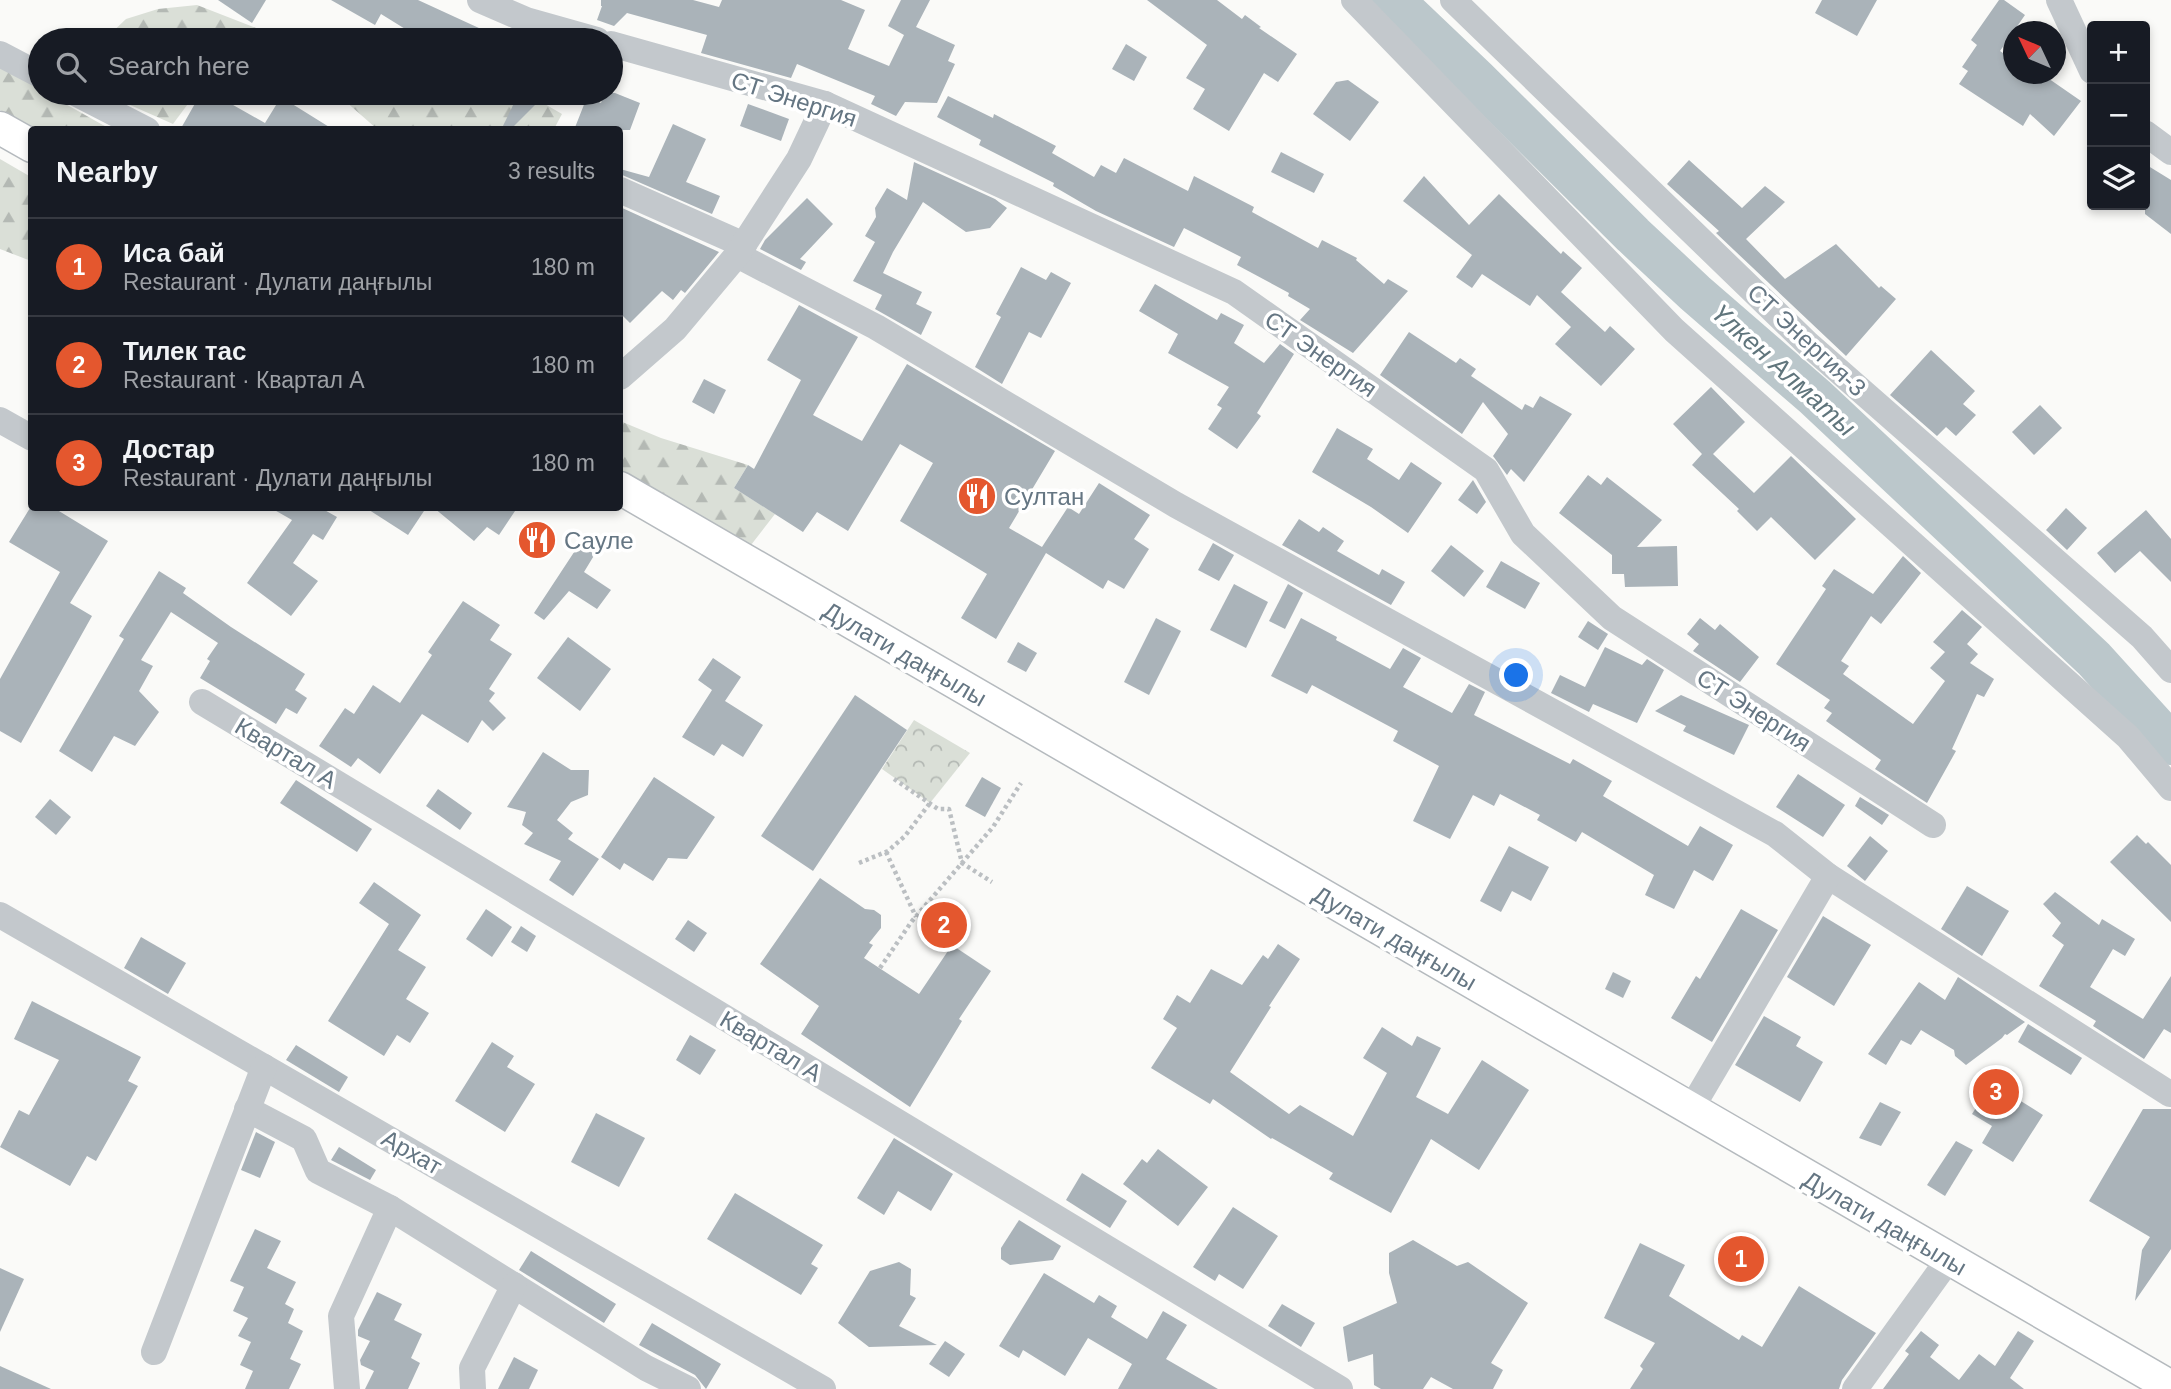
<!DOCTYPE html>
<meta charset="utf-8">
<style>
body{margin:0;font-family:Helvetica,sans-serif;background:#242831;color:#f1f3f6}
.controls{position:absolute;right:21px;top:21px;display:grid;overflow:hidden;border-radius:7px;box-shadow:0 4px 10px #0003}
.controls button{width:63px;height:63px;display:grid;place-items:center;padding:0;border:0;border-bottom:2px solid #363941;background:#171b24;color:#f1f3f6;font:35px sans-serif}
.compass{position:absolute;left:2003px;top:21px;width:63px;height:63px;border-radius:50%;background:#171b24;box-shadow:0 4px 10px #0003;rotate:314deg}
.you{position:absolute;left:1517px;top:676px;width:24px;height:24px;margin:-18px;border:5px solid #fff;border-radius:50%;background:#1a73e8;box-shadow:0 0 0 10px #1a73e833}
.badge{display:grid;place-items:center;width:46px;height:46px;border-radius:50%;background:#e4572e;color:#fff;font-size:23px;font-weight:700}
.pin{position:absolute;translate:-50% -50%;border:4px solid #fff;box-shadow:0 2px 7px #0006}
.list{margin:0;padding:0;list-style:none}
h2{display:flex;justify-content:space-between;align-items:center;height:91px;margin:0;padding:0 28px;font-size:30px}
h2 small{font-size:23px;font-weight:400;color:#9ea1a6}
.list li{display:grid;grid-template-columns:46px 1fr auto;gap:21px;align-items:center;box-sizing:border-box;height:98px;padding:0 28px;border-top:2px solid #363941}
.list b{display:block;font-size:26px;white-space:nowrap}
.list p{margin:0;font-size:23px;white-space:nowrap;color:#9ea1a6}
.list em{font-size:23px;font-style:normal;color:#9ea1a6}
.icon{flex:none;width:38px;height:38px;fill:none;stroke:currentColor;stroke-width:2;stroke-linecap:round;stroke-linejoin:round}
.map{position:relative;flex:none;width:2171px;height:1389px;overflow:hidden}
.search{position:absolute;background:#171b24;box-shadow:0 4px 10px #0003;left:28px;top:28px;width:595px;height:77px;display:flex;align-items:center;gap:18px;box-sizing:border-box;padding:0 24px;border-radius:38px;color:#9ea1a6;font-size:26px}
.panel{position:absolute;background:#171b24;box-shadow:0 4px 10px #0003;left:28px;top:126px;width:595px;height:385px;border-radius:7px}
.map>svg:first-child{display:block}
.forest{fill:url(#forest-firs)}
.park{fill:url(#park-crowns)}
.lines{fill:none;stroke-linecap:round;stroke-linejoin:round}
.river{stroke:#bbc7cb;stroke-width:42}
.building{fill:#aab3b9}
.major-casing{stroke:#b5babe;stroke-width:35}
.path{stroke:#bbbfc2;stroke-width:4.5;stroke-dasharray:3.5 3.5;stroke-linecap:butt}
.minor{stroke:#c3c8cc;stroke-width:26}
.major{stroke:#fff;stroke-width:32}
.labels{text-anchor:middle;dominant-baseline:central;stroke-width:7;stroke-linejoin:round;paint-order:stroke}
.street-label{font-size:24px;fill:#657683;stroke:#fff}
.poi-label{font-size:24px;fill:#657683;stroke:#fff;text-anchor:start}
.water-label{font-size:26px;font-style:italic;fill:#60757c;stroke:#fff}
</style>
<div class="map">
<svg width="2171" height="1389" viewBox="0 0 2171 1389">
<defs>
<pattern id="forest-firs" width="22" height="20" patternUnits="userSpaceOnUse" patternTransform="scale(1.75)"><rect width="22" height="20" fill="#dadfd7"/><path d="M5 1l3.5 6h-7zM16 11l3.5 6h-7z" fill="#b4b9b4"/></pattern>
<pattern id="park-crowns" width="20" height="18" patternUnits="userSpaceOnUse" patternTransform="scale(1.75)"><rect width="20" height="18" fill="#dadfd7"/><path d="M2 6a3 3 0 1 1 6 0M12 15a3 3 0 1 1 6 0" fill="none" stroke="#b4b9b4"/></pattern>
</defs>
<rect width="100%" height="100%" fill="#fafaf8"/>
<g class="forest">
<polygon points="197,5 282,38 280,40 104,40 126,19 158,9"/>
<polygon points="0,66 40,89 40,93 46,93 110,129 33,129 0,110"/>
<polygon points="103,93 196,93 173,124"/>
<polygon points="336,93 460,93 472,97 526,93 562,114 554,129 377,129"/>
<polygon points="0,159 31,177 31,261 0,249"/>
<polygon points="620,421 661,438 748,465 734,488 775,514 744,554 620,478"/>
</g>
<polygon class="park" points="914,720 970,753 930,803 882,769"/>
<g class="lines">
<polyline class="river" points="1393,0 1477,80 1633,235 1695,293 1815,397 2094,659 2171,744"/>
</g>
<g class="building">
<polygon points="218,0 266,0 252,23"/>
<polygon points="331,0 418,0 505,40 423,40 381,14 375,25"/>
<polygon points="601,0 693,0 719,7 722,0 841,0 865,10 848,49 889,66 904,35 888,26 901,0 930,0 916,27 955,45 948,61 955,64 937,103 905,102 896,116 871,104 875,96 797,64 791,78 701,53 707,35 627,13 614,26 597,20 602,6 601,6"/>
<polygon points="1147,0 1217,0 1242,19 1245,15 1261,27 1259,28 1297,54 1278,82 1264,73 1229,131 1193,109 1205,89 1186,78 1207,45"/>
<polygon points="1822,0 1877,0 1857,36 1815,13"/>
<polygon points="1999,0 2004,0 2025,15 2000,51 2013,60 2013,74 2042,74 2081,101 2054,136 2030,114 2023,126 1959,84 1968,71 1962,67 1977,45 1971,40"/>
<polygon points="1126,44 1147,57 1134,81 1112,69"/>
<polygon points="1348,80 1379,102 1350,141 1313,114 1336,82"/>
<polygon points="201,93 212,93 265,123 281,97 334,130 180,130"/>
<polygon points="519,93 547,93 510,130 501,130"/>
<polygon points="604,93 615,93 640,103 630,130 574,130 587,97 601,103"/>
<polygon points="948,96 993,118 994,114 1056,146 1052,153 1094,177 1101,165 1116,173 1124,158 1188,191 1194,176 1254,207 1252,212 1318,248 1322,240 1357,258 1356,260 1384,284 1388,279 1408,291 1353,353 1300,320 1310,309 1288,296 1289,293 1237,265 1241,257 1184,228 1174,247 1096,211 1053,186 1054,183 979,145 981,140 937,117"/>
<polygon points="748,104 789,119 781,141 740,126"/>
<polygon points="673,124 706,139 686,182 720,196 712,214 620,174 620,169 649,177"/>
<polygon points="1281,152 1324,174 1314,193 1271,172"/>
<polygon points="1689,160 1742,208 1765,186 1785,202 1746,239 1785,279 1836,244 1879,288 1881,286 1896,299 1846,356 1716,233 1719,231 1667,184"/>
<polygon points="914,162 995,199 1007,208 990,228 966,232 923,202 893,252 883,273 922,292 916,304 932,312 921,335 875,309 882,295 853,281 875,242 865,236 876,217 875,208 887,188 907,200"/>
<polygon points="2145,164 2171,180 2171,234 2145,214"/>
<polygon points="1424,176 1469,225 1499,194 1561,254 1563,251 1582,268 1561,292 1605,332 1610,326 1635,349 1601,386 1555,344 1571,327 1537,295 1530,306 1482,274 1472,288 1456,277 1472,255 1403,201"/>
<polygon points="807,198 833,224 800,259 806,262 801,270 760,249 765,240"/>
<polygon points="620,207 719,252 685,293 681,290 673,300 662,291 630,323 620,313"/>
<polygon points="1021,267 1046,280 1051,272 1071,283 1041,338 1029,332 1002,384 975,367 1001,317 996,314"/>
<polygon points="1155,284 1217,320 1221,313 1244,325 1234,343 1264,363 1280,344 1294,354 1257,413 1261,416 1237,449 1208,429 1222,408 1217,405 1229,387 1168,353 1178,334 1139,311"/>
<polygon points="799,305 858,337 813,415 862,441 907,364 1055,451 1009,528 1042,547 1068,507 1079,514 1099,483 1150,515 1134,539 1149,549 1124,589 1108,580 1103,589 1046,553 996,639 961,618 987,574 900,521 933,463 900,444 848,531 817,512 803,532 734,488 748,465 754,469 801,380 767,360"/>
<polygon points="1409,332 1456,363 1460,358 1476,369 1471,376 1522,410 1525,404 1533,408 1540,396 1572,414 1524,482 1511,469 1507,475 1493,456 1508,434 1483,402 1462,434 1380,375"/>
<polygon points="1931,350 1975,391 1963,404 1976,415 1956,436 1946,427 1937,436 1890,395"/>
<polygon points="704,379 726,390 714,414 692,402"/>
<polygon points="1711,387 1745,422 1713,454 1754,493 1791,456 1856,519 1815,560 1771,517 1757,531 1737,511 1739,509 1692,465 1702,454 1673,424"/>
<polygon points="2040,405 2062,428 2034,455 2012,432"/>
<polygon points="1337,428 1373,449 1367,459 1399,480 1411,462 1442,483 1408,533 1371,507 1312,472"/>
<polygon points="1588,475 1601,485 1607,477 1662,520 1637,547 1677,546 1678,586 1625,587 1624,574 1612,574 1612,555 1559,513"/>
<polygon points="1473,480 1486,502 1477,514 1458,500"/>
<polygon points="30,508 54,508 108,541 70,603 92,616 21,743 0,731 0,679 60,572 9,542"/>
<polygon points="271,508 321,508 337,517 323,540 313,534 293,563 318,581 291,616 247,583 292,520"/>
<polygon points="366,508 426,508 408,535"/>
<polygon points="434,508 517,508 499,535 487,527 474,541"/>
<polygon points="2066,508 2087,528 2067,550 2046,530"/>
<polygon points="2146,510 2171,539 2171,582 2140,551 2115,573 2097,553"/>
<polygon points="1299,519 1319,532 1323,527 1344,541 1337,551 1379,575 1382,569 1405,582 1391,605 1282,545"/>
<polygon points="586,534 601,544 584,572 611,590 597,609 569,591 544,620 534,613"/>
<polygon points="1213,543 1234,555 1219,581 1198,570"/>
<polygon points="1451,545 1484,571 1464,597 1431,571"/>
<polygon points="1903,556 1921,573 1881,624 1871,616 1841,661 1849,666 1843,674 1913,724 1945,681 1930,668 1945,652 1933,642 1962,610 1982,627 1967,644 1978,654 1970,663 1994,679 1984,697 1977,694 1952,749 1956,751 1927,803 1875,769 1881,760 1826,721 1832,713 1824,708 1830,700 1776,664 1826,589 1822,586 1834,569 1873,594"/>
<polygon points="1501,561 1540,583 1525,609 1486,587"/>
<polygon points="159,571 186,588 183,593 231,627 305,674 295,690 307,698 297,714 286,708 276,724 200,678 210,661 207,659 218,643 171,612 141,660 153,666 139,691 159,712 135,746 114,736 92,772 59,751 124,639 119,636"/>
<polygon points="1234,584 1268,602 1246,648 1210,630"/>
<polygon points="1288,584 1303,593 1285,629 1269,621"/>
<polygon points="463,601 500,625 490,640 512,654 489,689 495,693 489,701 506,718 493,731 482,720 468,743 422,714 380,774 358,758 351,767 319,746 345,708 354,714 373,685 400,703 432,655 428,652"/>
<polygon points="1156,618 1181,631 1149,695 1124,682"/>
<polygon points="1301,618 1337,637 1336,640 1390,669 1403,648 1421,658 1403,687 1452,713 1469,684 1485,692 1474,715 1570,764 1573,759 1612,781 1603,796 1688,846 1700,826 1733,845 1713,881 1694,870 1674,909 1645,895 1654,875 1582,832 1576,842 1537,820 1540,815 1500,794 1494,806 1473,795 1450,839 1413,821 1439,766 1393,741 1398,731 1312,685 1307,694 1271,676"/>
<polygon points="1700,618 1715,630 1720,624 1759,657 1740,682 1693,651 1699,644 1687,634"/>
<polygon points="1588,621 1608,634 1598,650 1578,637"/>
<polygon points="568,637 611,669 580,711 537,678"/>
<polygon points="1018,642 1037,653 1026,672 1007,662"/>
<polygon points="1605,647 1642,665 1647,659 1664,670 1637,723 1593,704 1589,712 1551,693 1560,675 1585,687"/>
<polygon points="713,658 741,677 725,701 763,725 743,757 722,744 714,756 682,737 712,690 698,680"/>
<polygon points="855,695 907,730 813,871 761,836"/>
<polygon points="1681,695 1749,725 1734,755 1683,731 1686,726 1655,711"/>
<polygon points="543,752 571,770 589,770 588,795 571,802 557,820 573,833 568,839 599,859 573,896 549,880 561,861 524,844 533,833 522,825 526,812 507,807"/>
<polygon points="1798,774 1845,805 1823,837 1776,807"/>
<polygon points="654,777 715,817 687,859 668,858 653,881 624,863 620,870 601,857"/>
<polygon points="982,777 1001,788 985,817 965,806"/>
<polygon points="296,780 372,829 357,852 280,803"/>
<polygon points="438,789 472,813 460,830 426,806"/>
<polygon points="1860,797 1889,815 1882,825 1855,806"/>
<polygon points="50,799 71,817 56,835 35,817"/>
<polygon points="2137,835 2146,844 2148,842 2171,865 2171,922 2110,862"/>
<polygon points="1870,836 1888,851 1865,881 1847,866"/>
<polygon points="1509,846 1549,867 1531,901 1512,891 1501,912 1480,901"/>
<polygon points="820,878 865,909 874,910 881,915 881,928 869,943 873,945 864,958 919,994 952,945 991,971 959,1019 962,1021 910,1107 801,1034 819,1006 760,964"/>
<polygon points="374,882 421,915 398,950 426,967 406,999 429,1013 410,1043 397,1035 384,1056 328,1021 389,924 359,903"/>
<polygon points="1967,886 2009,911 1982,956 1941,929"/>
<polygon points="2055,892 2099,925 2102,919 2135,939 2125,956 2113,949 2090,987 2143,1019 2171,976 2171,1033 2164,1029 2144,1059 2093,1026 2096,1021 2039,986 2064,945 2052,936 2061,923 2043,904"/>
<polygon points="486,909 512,927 492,957 466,939"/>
<polygon points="1741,909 1778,930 1712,1042 1671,1018 1696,976 1700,979"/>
<polygon points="1823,916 1871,945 1834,1006 1787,977"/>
<polygon points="688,920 707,933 694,952 675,939"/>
<polygon points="521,926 536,936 527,952 511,942"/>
<polygon points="141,937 186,963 168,994 124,968"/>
<polygon points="1278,944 1300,959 1269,1006 1271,1007 1230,1072 1289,1114 1300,1105 1353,1136 1387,1073 1363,1058 1382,1027 1412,1046 1417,1036 1441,1048 1416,1097 1448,1114 1482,1060 1529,1090 1479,1170 1431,1139 1391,1213 1329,1179 1333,1173 1272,1138 1271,1139 1213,1099 1210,1104 1151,1068 1177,1028 1163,1019 1177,995 1190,1003 1211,969 1242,985 1263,955 1268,959"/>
<polygon points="1613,972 1631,981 1623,998 1605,989"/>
<polygon points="1958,977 2025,1022 2007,1035 2005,1034 2002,1038 1966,1065 1955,1056 1954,1050 1921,1030 1911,1045 1901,1040 1886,1065 1868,1054 1919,982 1945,1000"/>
<polygon points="32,1001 141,1057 128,1081 138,1086 96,1161 87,1156 70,1186 0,1147 19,1110 29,1115 59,1060 14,1039"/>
<polygon points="1764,1016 1801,1037 1796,1046 1823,1062 1800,1102 1735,1065"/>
<polygon points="2028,1024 2082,1058 2071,1075 2018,1042"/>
<polygon points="690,1035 716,1050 700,1075 676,1060"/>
<polygon points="492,1042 514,1056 507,1067 535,1084 505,1132 455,1101"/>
<polygon points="296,1045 348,1077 339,1092 286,1060"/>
<polygon points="1992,1083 2043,1115 2013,1162 1982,1143 1992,1126 1972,1114"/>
<polygon points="1880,1102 1901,1112 1881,1146 1859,1138"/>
<polygon points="2143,1109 2171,1109 2171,1249 2135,1301 2142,1250 2150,1237 2089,1201"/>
<polygon points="596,1113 645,1138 619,1187 571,1162"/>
<polygon points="256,1132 275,1142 260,1178 241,1170"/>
<polygon points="894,1138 953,1174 931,1211 898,1191 884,1215 857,1198"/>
<polygon points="1956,1141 1973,1150 1945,1196 1927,1185"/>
<polygon points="339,1147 376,1170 370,1180 331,1160"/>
<polygon points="1158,1149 1208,1187 1178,1226 1123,1184 1142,1159 1147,1163"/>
<polygon points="1082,1173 1127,1201 1110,1228 1066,1200"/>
<polygon points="735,1193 823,1245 811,1264 818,1268 801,1295 707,1239"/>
<polygon points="1233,1207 1278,1236 1243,1289 1219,1274 1215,1281 1193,1267"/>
<polygon points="1019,1220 1061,1246 1053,1260 1010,1265 1001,1259 1001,1248"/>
<polygon points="255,1229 281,1241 267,1268 296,1282 285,1304 294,1309 288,1323 303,1331 290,1359 301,1364 289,1389 245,1389 253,1371 240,1365 251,1342 238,1336 248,1318 233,1311 244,1287 230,1281"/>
<polygon points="1413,1240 1457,1266 1468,1262 1528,1303 1491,1363 1503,1370 1493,1389 1453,1389 1431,1377 1423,1389 1381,1389 1374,1385 1373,1354 1348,1362 1343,1327 1397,1303 1389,1273 1389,1253"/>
<polygon points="1640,1243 1685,1265 1669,1296 1739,1340 1742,1335 1762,1347 1799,1286 1876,1333 1842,1380 1839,1389 1630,1389 1643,1369 1640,1366 1655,1343 1604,1318"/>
<polygon points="531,1251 616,1304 604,1323 519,1270"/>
<polygon points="899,1262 911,1269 910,1295 916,1298 899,1326 937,1345 869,1347 838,1323 870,1271"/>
<polygon points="0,1268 24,1279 0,1332"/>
<polygon points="1044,1273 1094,1303 1099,1295 1117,1306 1111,1317 1147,1339 1163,1311 1187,1325 1166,1359 1218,1389 1118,1389 1132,1364 1088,1338 1065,1376 1023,1350 1019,1358 999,1346"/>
<polygon points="377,1292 402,1304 394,1320 422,1334 411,1358 420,1363 408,1389 365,1389 374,1371 361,1365 360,1360 370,1341 358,1336 358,1330"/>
<polygon points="1282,1304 1315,1323 1301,1347 1268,1326"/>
<polygon points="652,1323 721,1364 706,1389 695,1375 639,1345"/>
<polygon points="1921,1331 1939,1345 1930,1357 1959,1380 1979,1354 1995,1366 2018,1331 2034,1341 2010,1378 2024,1389 1883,1389 1909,1354 1905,1351"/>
<polygon points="945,1341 965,1354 949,1377 929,1364"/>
<polygon points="514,1357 538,1370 529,1389 498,1389"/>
<polygon points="0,1366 51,1389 0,1389"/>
</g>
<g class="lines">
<g class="major-casing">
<g id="major">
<polyline points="0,128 32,146"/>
<polyline points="620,488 2171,1387"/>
</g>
</g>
<g class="path">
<polyline points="894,779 938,809 949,809 962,863 992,882"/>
<polyline points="886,852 916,917"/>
<polyline points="859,863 888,851 905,836 930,803"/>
<polyline points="880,968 912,921 993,827 1021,783"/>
</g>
<g class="minor">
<polyline points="480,0 526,20 597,40"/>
<polyline points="1354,0 1674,330 2128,737 2171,788"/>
<polyline points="1453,0 1808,344 2142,637 2171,670"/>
<polyline points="2059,0 2092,71"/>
<polyline points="611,44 825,104 1234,292 1486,470 1523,534 1612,618 1933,825"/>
<polyline points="0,54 40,75"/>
<polyline points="75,93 147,130"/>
<polyline points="2145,133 2171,152"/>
<polyline points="620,190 744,245"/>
<polyline points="737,255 876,327 1176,505 1775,834 1828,876 2170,1094"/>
<polyline points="620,377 675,329 737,255 799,159 825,104"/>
<polyline points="0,420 32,438"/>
<polyline points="202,702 1340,1389"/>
<polyline points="0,915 823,1389"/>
<polyline points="247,1109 304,1139 318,1171 390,1208 646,1368 688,1389"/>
<polyline points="1691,1109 1828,876"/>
<polyline points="154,1352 264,1067"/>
<polyline points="347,1389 341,1316 390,1208"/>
<polyline points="473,1389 472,1368 514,1285"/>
<polyline points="1855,1389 1949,1259"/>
</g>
<use href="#major" class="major"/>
</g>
<defs>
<g id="restaurant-disc" transform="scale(2.0125)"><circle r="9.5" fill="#e4572e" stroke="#fff"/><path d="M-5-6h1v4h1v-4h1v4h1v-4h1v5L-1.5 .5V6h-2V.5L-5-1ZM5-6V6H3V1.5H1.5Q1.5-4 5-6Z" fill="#fff"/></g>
</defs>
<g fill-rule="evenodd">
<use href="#restaurant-disc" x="977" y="496"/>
<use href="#restaurant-disc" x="537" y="540"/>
</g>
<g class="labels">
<g class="street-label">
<text transform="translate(794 99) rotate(18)">СТ Энергия</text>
<text transform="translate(1807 340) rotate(43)">СТ Энергия-3</text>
<text transform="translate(1321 354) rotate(35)">СТ Энергия</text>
<text transform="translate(905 654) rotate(30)">Дулати даңғылы</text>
<text transform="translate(1754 710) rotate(33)">СТ Энергия</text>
<text transform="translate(286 753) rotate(31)">Квартал А</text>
<text transform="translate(1395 938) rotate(30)">Дулати даңғылы</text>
<text transform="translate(771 1046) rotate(31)">Квартал А</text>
<text transform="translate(412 1152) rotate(30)">Архат</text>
<text transform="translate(1885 1223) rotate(30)">Дулати даңғылы</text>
</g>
<g class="poi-label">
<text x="1004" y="496">Султан</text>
<text x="564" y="540">Сауле</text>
</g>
<g class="water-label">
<text transform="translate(1784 370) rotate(42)">Үлкен Алматы</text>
</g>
</g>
</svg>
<div class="controls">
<button>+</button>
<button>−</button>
<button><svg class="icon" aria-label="layers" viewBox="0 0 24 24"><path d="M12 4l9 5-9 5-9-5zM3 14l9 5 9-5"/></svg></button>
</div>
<svg class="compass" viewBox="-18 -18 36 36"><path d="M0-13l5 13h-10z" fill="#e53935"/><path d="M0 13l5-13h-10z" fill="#9ea1a6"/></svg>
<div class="you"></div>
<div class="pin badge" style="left:1741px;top:1259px">1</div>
<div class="pin badge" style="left:944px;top:925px">2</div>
<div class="pin badge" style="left:1996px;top:1092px">3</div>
<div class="search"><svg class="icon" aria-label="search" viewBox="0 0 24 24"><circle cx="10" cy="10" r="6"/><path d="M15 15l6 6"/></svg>Search here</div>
<section class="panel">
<h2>Nearby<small>3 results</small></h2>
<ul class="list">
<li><span class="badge">1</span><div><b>Иса бай</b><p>Restaurant · Дулати даңғылы</p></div><em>180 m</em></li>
<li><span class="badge">2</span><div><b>Тилек тас</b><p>Restaurant · Квартал А</p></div><em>180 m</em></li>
<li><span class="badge">3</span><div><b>Достар</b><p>Restaurant · Дулати даңғылы</p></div><em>180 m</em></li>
</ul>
</section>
</div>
